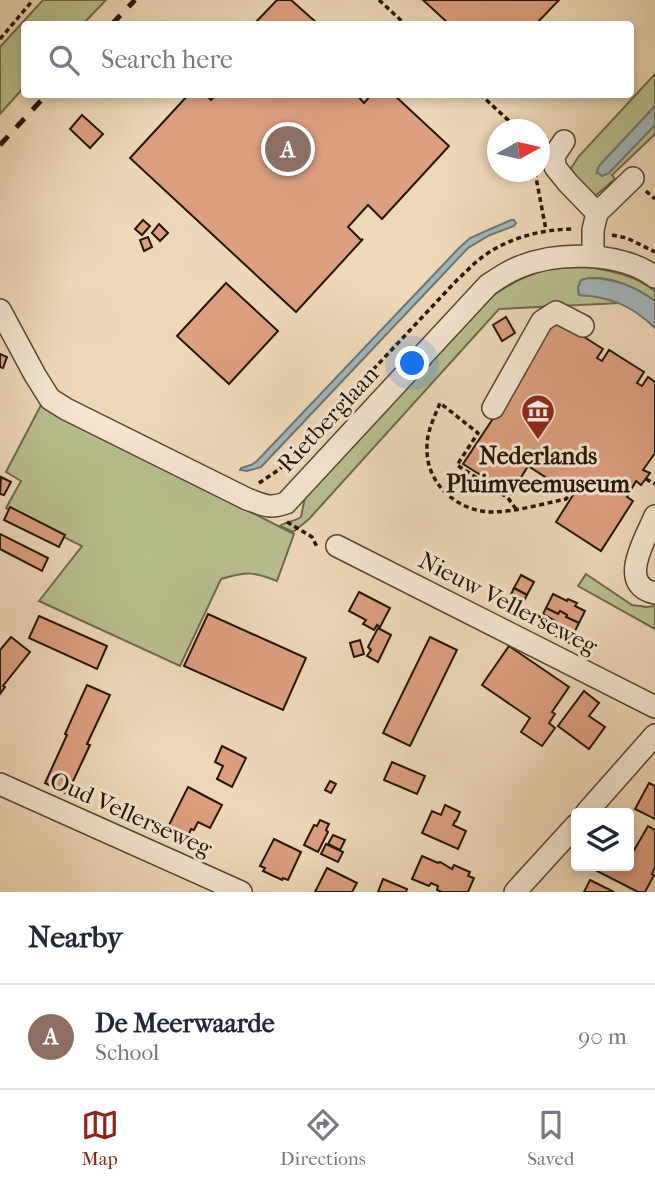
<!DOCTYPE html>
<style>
body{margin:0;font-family:"IM FELL French Canon",serif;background:#f6f6f7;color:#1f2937}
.controls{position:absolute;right:21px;bottom:21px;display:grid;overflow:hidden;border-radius:7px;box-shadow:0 4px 10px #0003}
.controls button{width:63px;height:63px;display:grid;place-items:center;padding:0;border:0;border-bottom:2px solid #e0e1e3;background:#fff;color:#1f2937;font:35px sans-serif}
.compass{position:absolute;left:487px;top:119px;width:63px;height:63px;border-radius:50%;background:#fff;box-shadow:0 4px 10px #0003;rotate:82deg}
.you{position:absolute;left:413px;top:364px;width:24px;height:24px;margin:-18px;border:5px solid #fff;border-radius:50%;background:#1a73e8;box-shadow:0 0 0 10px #1a73e833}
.badge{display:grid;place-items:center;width:46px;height:46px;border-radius:50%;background:#8f2418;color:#fff;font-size:23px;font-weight:700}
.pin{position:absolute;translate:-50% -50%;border:4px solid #fff;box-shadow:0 2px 7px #0006}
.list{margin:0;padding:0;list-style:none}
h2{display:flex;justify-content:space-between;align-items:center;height:91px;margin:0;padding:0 28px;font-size:30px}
h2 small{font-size:23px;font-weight:400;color:#747a83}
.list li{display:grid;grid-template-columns:46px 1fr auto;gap:21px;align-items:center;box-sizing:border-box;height:105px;padding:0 28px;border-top:2px solid #e0e1e3}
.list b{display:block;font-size:26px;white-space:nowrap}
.list p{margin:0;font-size:23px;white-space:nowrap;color:#747a83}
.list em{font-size:23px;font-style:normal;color:#747a83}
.icon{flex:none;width:38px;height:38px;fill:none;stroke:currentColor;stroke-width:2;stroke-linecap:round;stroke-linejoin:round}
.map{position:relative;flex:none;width:655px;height:892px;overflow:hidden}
.search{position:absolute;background:#fff;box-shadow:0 4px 10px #0003;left:21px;right:21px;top:21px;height:77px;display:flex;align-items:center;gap:18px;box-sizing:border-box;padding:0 24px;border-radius:7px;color:#747a83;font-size:26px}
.sheet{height:196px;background:#fff}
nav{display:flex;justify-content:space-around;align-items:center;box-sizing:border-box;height:98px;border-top:2px solid #e0e1e3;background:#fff;font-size:19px;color:#747a83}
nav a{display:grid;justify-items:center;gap:4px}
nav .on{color:#8f2418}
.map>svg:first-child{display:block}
.green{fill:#b8bf8f;stroke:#6e6a4a;stroke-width:2}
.water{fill:#a0b6bb;stroke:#6f7672;stroke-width:2}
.building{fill:#dc9f7f;stroke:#251604;stroke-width:2}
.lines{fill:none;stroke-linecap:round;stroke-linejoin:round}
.minor-casing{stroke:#574631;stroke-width:24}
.path{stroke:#251604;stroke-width:3.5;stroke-dasharray:5 3.5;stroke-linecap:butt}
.minor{stroke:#f4e6d1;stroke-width:21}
.rail{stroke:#251604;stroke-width:5;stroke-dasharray:12 12;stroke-linecap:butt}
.labels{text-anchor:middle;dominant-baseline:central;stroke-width:6;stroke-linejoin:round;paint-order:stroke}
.street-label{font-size:24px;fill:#251604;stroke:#f4e6d1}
.poi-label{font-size:24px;font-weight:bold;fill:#251604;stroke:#f4e6d1}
</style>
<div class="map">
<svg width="655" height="892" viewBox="0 0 655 892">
<rect width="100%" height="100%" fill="#eed8b8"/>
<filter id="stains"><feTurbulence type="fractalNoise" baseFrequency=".00286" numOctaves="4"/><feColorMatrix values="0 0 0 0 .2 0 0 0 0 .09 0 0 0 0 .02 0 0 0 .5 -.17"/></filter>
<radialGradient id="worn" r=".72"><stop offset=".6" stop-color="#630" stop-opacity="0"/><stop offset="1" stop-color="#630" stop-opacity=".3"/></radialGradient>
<g class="green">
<polygon points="43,0 106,0 83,24 24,24 24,87 0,114 0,47"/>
<polygon points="655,74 655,106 599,166 597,172 655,125 655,134 612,175 615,179 595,196 570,170 579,156"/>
<path d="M 588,267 C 612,271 635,275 655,291 L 655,301 C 636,287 606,273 581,280 L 578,287 L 579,295 L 599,296 L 621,303 L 499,309 L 309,519 L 293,532 L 280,526 C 284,522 294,522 301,517 L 305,497 L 482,304 C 503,287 527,273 554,268 C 565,267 577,267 588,267 Z"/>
<path d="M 41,405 L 294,534 L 277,581 C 253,571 246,572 221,579 L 180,666 L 39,601 L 82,546 L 6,508 L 21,481 L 6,472 Z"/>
<polygon points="586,574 632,605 647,607 655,606 655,629 578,586"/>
</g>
<g class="water">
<polygon points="655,106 655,125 609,173 602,176 597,172 599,166"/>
<polygon points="511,220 514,220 516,223 514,226 490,235 468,248 261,467 247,471 240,470 241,468 251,465 257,461 459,248 470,238"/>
<path d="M 589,278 C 613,278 636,287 655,301 L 655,328 C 631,305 611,297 579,295 L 578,287 L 581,280 Z"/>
</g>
<g class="building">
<polygon points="277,0 291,0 318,24 254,24"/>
<polygon points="423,0 559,0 536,24 449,24"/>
<polygon points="189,94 205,94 211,100 216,94 356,94 364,103 372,94 393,94 449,146 382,219 368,205 348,227 361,240 363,239 296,312 130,158"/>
<polygon points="82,115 103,134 90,148 70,129"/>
<polygon points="143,220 150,226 142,235 135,229"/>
<polygon points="159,224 168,233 160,241 152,233"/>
<polygon points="148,237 152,247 144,251 140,240"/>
<polygon points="226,283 278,331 229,384 177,336"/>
<polygon points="506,317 515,333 502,341 493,325"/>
<polygon points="556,319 603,349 597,358 602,361 609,350 644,372 637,383 642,386 648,377 655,382 655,453 643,470 650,473 641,485 636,481 627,497 633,501 601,551 556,522 573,495 528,466 511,494 463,464 496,414 498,415 526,371 523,370"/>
<polygon points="0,354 7,357 3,368 0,367"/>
<polygon points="1,477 11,482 4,495 0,494"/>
<polygon points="10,507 65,535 59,547 4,520"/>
<polygon points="0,534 48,558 42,571 0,549"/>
<polygon points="521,575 534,582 527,595 514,588"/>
<polygon points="514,588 527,595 521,607 508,601"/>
<polygon points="359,592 390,608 380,627 377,625 374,630 363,624 366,620 349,611"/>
<polygon points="553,594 567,601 568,599 577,603 575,606 585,611 579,623 566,617 567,615 560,611 558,614 546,608"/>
<polygon points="546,608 558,614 560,611 567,615 566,617 579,623 569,643 552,634 557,622 543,614"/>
<polygon points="208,614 306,658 283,710 184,666"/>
<polygon points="39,616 107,646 97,669 29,638"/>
<polygon points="378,628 391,635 378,662 367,656 371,650 368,647"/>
<polygon points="11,637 30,652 3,686 5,687 0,694 0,650"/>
<polygon points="430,637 457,650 410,746 383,733"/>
<polygon points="360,640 364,654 354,657 350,643"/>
<polygon points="509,646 569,687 552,712 555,714 549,723 555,728 542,746 521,732 530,718 482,685"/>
<polygon points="87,685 110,695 87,744 90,745 67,794 45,783 67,735 65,734"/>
<polygon points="584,691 599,703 589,716 605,727 589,749 558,726"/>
<polygon points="222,746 246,758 232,787 217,779 223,766 215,762"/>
<polygon points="392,762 425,776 417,794 384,780"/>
<polygon points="330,781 336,784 331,793 325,790"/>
<polygon points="649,783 655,786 655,819 635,809"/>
<polygon points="188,787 222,805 210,828 198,822 194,830 191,829 187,839 167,829"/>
<polygon points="445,805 460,812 456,821 455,821 453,825 466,831 458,849 422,833 432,811 441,815"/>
<polygon points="320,820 329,824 326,830 328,832 318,852 304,845 314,825 317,826"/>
<polygon points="648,826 655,830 655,867 652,874 654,875 645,892 638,892 597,871 599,866 629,866 629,859"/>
<polygon points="333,835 345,840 340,850 328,844"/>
<polygon points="274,839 301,852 288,880 283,878 282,880 263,871 265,868 260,866"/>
<polygon points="326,844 343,852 338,862 321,854"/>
<polygon points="422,856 438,863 440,862 452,869 454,865 470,872 468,876 474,878 468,892 442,892 437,890 438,886 431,883 429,886 412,879"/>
<polygon points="327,868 357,883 352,892 315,892"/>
<polygon points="383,879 407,889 406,892 378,892"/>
<polygon points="590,880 614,892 584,892"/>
</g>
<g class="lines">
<g class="minor-casing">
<g id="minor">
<polyline points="564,141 554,156 555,167 568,183 597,213"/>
<polyline points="593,256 593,230 597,213 633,178"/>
<path d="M 0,310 L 35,375 L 50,399 L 66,409 L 247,499 C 264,505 269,509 286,503 L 488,285 C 497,279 507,272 517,268 C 555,251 620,251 655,277"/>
<polyline points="493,408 542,321 556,312 583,326"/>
<path d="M 655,516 C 646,538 616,585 655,593"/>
<polyline points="337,546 655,707"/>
<polyline points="0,784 241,892"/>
<polyline points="586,813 655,735"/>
<polyline points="515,892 576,825"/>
</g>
</g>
<g class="path">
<polyline points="379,0 405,24"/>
<polyline points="0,39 33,0"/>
<polyline points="480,94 508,120 515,130"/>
<polyline points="535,172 546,230"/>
<polyline points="646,191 655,199"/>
<polyline points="612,235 627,238 655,252"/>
<polyline points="646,479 655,484"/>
<path d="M 259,483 L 280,469 L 457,280 C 465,273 473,264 481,258 C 507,238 542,229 574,229"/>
<path d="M 516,509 L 508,498 L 457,465 L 478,433 L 440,403 C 434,418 426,433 427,450 C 427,484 457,511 491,512 C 515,512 542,504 566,499 L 570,493"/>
<polyline points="287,522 312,537 317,547"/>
</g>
<use href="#minor" class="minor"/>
<g class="rail">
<polyline points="112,24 135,0"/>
<polyline points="0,145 47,94"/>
</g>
</g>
<defs>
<g id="museum-pin" transform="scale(1.75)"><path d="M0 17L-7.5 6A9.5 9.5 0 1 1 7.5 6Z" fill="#8f2418" stroke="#f4e6d1"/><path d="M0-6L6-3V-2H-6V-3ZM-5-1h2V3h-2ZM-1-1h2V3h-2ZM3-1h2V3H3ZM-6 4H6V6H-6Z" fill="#fff"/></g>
</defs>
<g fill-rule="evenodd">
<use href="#museum-pin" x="538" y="411"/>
</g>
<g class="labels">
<g class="street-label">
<text transform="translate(328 419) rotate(-47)">Rietberglaan</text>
<text transform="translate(508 603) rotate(27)">Nieuw Vellerseweg</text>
<text transform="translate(131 814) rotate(24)">Oud Vellerseweg</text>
</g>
<g class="poi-label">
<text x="538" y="456">Nederlands<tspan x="538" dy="28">Pluimveemuseum</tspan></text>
</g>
</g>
<rect width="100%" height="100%" filter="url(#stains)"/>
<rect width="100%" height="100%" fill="url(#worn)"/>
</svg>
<div class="controls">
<button><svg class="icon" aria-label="layers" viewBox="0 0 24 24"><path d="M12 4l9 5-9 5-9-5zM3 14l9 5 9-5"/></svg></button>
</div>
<svg class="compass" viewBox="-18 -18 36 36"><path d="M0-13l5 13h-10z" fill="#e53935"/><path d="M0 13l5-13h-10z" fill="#747a83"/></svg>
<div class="you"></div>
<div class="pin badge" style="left:288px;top:149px;background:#8d6e63">A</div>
<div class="search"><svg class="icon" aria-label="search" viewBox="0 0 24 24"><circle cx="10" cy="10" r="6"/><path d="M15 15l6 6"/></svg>Search here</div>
</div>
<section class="sheet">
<h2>Nearby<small></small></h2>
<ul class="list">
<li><span class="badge" style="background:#8d6e63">A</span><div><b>De Meerwaarde</b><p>School</p></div><em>90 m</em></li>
</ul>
</section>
<nav>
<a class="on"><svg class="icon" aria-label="map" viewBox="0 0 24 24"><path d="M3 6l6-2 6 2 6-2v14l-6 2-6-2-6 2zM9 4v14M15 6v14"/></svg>Map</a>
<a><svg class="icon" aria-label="directions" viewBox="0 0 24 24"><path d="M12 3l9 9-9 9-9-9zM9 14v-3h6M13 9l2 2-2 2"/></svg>Directions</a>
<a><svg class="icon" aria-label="saved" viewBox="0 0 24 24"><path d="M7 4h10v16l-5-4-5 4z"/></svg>Saved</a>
</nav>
